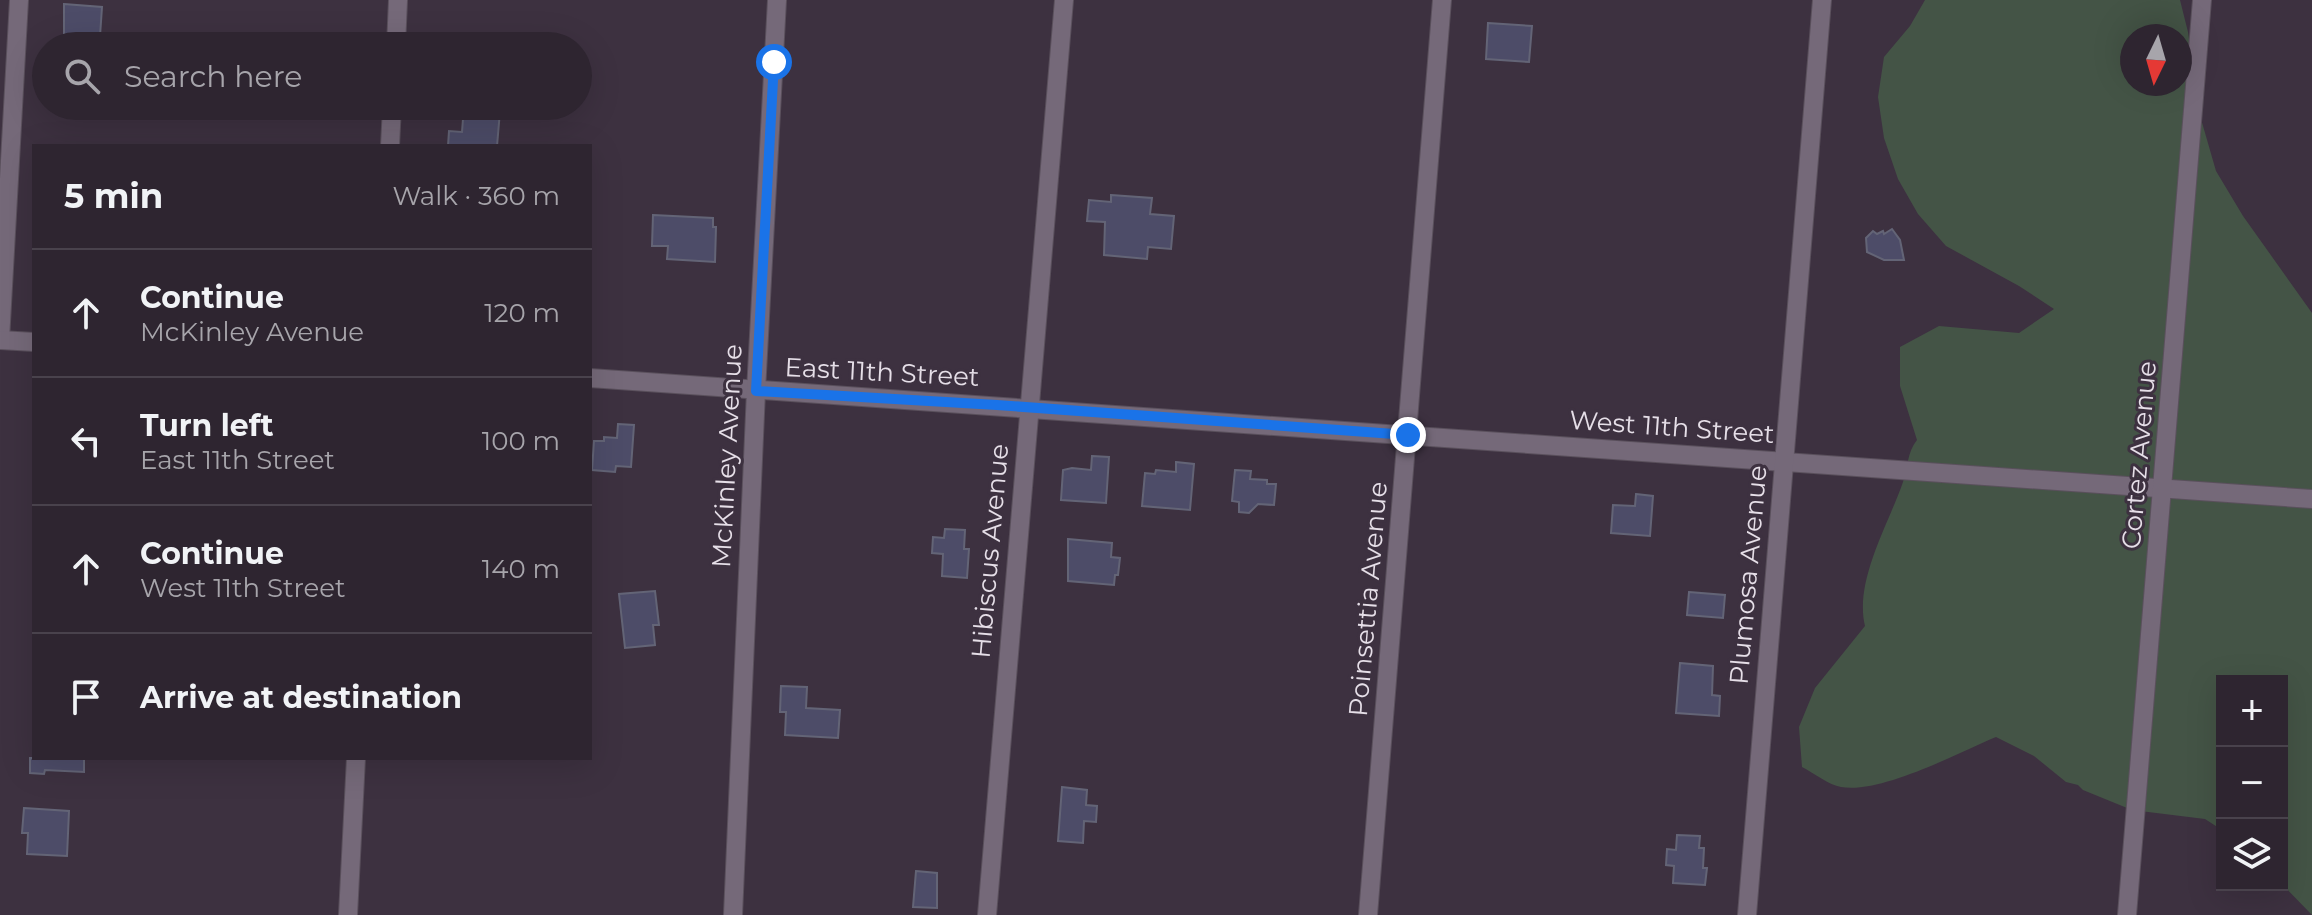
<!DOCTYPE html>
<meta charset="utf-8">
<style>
body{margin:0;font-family:Montserrat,sans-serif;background:#362d38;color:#f1f3f6}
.controls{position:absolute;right:24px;bottom:24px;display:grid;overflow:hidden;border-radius:0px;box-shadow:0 8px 32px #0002}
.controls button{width:72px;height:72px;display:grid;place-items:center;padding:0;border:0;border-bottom:2px solid #49424c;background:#2e2530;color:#f1f3f6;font:40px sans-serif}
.compass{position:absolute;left:2120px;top:24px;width:72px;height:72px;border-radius:50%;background:#2e2530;box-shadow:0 8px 32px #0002;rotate:185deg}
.stop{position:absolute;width:24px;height:24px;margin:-18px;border:6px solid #1a73e8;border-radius:50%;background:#fff}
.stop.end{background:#1a73e8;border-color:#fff;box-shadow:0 2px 8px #0008}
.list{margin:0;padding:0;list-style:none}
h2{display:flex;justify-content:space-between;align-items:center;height:104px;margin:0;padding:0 32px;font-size:34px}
h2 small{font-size:26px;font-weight:400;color:#a7a5ab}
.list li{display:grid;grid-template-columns:52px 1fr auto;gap:24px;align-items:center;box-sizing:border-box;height:128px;padding:0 32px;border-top:2px solid #49424c}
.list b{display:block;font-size:30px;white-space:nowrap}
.list p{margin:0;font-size:26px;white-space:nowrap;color:#a7a5ab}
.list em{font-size:26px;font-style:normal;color:#a7a5ab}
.icon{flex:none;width:44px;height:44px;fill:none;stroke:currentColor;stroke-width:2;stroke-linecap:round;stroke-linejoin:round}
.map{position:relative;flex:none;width:2312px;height:915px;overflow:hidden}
.search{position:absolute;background:#2e2530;box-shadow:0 8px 32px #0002;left:32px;top:32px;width:560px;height:88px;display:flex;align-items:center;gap:20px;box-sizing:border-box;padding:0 28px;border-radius:44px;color:#a7a5ab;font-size:30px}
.panel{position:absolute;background:#2e2530;box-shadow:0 8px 32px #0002;left:32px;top:144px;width:560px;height:616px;border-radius:0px}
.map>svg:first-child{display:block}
.green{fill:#445446;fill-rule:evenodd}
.building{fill:#4d4c68;stroke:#636476;stroke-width:2}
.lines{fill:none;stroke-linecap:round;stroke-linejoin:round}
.street-casing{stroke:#5a505c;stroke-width:20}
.street{stroke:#756979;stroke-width:18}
.route{stroke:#1a73e8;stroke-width:10}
.labels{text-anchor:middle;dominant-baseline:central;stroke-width:6;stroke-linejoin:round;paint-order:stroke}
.street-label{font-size:26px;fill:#e6dfe8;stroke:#3d3140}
</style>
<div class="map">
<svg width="2312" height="915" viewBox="0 0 2312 915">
<rect width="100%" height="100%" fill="#3d3140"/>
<path class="green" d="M 1925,0 L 2180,0 L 2188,32 L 2201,119 L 2216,171 L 2243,216 L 2312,313 L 2312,915 L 2282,884 L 2282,681 L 2222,681 L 2222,830 L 2205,819 L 2132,810 L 2083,790 L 2078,785 L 2066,782 L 2034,756 L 1996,737 C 1958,753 1881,794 1841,787 C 1829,785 1814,773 1802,767 L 1799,727 L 1815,688 L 1865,626 C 1854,581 1889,523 1903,482 C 1908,468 1907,452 1917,440 L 1900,386 L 1900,347 L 1939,326 L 2019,333 L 2054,309 L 2019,286 L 1946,246 L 1918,214 L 1898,179 L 1884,138 L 1878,97 L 1884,57 L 1910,26 ZM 2132,36 L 2180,36 L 2180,84 L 2132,84 Z"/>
<g class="building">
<polygon points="64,4 102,7 100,36 93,35 92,46 64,46"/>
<polygon points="1488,23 1532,26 1529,62 1486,59"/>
<polygon points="469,108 500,111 497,146 448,146 449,131 462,132 463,119 468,119"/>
<polygon points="1111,195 1152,198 1150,214 1174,216 1171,249 1148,247 1147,259 1104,255 1105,222 1087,221 1089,200 1111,202"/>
<polygon points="653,215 713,218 713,227 716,227 715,262 667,259 668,246 652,246"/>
<polygon points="1892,229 1900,240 1904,260 1884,260 1867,252 1866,238 1873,231 1877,234 1883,231 1884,234"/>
<polygon points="618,424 634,425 631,467 616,466 615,472 592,470 594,441 604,441 604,437 617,438"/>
<polygon points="1092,456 1109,457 1106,503 1061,500 1063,470 1072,468 1091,470"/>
<polygon points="1176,462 1194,464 1190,510 1142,506 1145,473 1155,474 1156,470 1176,472"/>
<polygon points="1235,470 1251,471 1250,479 1267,480 1267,484 1276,484 1274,505 1258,504 1249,513 1239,512 1239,502 1232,501"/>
<polygon points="1636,494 1653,496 1650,536 1611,533 1613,505 1635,506"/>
<polygon points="945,529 965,530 964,549 969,549 967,578 942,576 943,554 932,553 933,537 944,538"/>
<polygon points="1068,539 1112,543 1111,557 1120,558 1118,575 1115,575 1114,585 1068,581"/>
<polygon points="655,591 659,625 653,625 655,645 625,648 619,594"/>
<polygon points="1689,592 1725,595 1723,618 1687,615"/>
<polygon points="1680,663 1713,666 1712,695 1720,696 1719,716 1676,713"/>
<polygon points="781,686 807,687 806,708 840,710 838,738 785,735 786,712 780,712"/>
<polygon points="30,758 84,758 84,772 45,770 44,774 30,773"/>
<polygon points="1062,787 1087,790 1086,805 1097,806 1096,822 1084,821 1083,843 1058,841"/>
<polygon points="24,808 69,811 67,856 27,854 28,833 22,833"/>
<polygon points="1677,835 1700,836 1699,848 1704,848 1703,868 1707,868 1705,885 1673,883 1674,866 1666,865 1667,849 1676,850"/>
<polygon points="916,871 937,873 937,908 913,907"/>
</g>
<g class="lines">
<g class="street-casing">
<g id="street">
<polyline points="396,46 398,0"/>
<polyline points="390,146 392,106"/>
<polyline points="0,340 19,0"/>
<polyline points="0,340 34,342"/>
<polyline points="590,378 2312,499"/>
<polyline points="348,915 356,758"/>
<polyline points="733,915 756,391 777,0"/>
<polyline points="987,915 1064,0"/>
<polyline points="1368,915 1442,0"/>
<polyline points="1747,915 1822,0"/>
<polyline points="2127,915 2202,0"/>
</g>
</g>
<use href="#street" class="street"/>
</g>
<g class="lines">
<polyline class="route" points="774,62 756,391 997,405 1408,435"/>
</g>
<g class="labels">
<g class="street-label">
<text transform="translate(882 372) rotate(3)">East 11th Street</text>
<text transform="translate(1672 427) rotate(4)">West 11th Street</text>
<text transform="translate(2139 455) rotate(-85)">Cortez Avenue</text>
<text transform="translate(727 456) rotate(-87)">McKinley Avenue</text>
<text transform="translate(990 551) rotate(-85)">Hibiscus Avenue</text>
<text transform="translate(1748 575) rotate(-85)">Plumosa Avenue</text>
<text transform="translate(1368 599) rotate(-85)">Poinsettia Avenue</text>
</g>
</g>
</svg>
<div class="controls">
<button>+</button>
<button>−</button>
<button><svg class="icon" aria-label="layers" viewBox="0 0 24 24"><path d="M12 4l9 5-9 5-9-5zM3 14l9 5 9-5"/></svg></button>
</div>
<svg class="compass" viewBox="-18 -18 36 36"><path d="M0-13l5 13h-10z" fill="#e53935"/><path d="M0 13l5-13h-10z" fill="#a7a5ab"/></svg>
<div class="stop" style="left:774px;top:62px"></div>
<div class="stop end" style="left:1408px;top:435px"></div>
<div class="search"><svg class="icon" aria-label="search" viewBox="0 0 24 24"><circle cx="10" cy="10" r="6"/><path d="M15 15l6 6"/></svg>Search here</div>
<section class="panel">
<h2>5 min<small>Walk · 360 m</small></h2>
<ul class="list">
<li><svg class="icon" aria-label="ahead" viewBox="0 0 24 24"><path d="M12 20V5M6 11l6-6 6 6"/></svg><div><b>Continue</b><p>McKinley Avenue</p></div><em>120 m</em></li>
<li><svg class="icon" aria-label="left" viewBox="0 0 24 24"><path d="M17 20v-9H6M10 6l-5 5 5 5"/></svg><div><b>Turn left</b><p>East 11th Street</p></div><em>100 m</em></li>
<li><svg class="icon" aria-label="ahead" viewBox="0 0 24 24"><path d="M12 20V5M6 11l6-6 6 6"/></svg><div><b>Continue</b><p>West 11th Street</p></div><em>140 m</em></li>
<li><svg class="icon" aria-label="arrive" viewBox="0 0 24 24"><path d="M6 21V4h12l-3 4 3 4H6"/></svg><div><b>Arrive at destination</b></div></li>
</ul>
</section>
</div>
